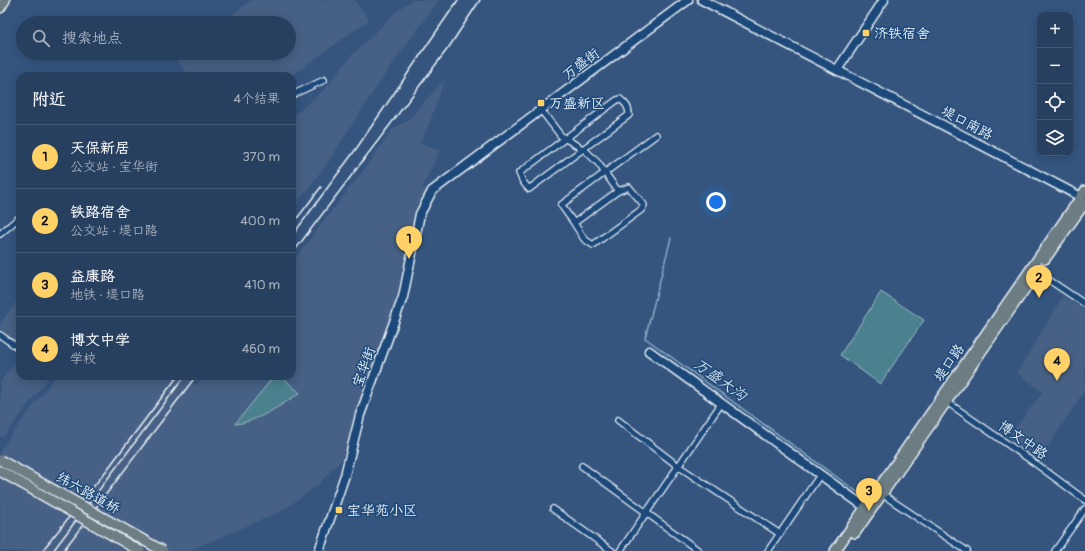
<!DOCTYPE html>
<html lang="zh">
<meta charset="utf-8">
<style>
body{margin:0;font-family:Pangolin,"LXGW WenKai TC",sans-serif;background:#344b68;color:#f1f3f6}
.controls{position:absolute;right:12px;top:12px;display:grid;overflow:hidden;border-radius:8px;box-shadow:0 2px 10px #0003}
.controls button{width:36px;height:36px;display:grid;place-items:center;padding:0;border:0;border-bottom:1px solid #445974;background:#28405f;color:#f1f3f6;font:20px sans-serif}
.you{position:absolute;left:716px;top:202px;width:14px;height:14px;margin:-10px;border:3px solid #fff;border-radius:50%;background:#1a73e8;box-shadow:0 0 0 6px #1a73e833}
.badge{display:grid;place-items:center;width:26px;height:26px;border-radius:50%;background:#ffd166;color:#111;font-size:13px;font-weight:700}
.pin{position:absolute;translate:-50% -33px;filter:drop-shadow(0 1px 2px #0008)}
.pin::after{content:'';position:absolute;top:21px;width:14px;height:12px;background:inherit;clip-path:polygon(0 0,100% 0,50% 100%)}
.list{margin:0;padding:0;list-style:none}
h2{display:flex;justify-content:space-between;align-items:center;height:52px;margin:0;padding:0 16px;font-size:17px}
h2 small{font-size:13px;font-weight:400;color:#a5afbd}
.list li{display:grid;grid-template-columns:26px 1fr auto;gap:12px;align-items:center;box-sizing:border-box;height:64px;padding:0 16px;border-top:1px solid #445974}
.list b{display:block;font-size:15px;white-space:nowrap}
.list p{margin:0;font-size:13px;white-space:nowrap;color:#a5afbd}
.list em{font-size:13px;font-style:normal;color:#a5afbd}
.icon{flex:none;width:22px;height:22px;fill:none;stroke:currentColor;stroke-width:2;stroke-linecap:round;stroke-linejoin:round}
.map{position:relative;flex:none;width:1085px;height:551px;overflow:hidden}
.search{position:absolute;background:#28405f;box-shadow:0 2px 10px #0003;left:16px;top:16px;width:280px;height:44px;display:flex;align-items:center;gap:10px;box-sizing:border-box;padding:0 14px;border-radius:22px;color:#a5afbd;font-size:15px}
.panel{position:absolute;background:#28405f;box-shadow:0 2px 10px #0003;left:16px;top:72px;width:280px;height:308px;border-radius:12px}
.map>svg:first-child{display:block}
.built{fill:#476085}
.green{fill:#4c818e;stroke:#9ab9c3}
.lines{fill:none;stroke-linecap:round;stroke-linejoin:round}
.stream{stroke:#87acc5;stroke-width:1.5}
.street-casing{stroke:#e8f1f8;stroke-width:8}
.secondary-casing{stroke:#e8f1f8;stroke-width:11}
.primary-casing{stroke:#e8f1f8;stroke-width:12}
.street{stroke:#1f4a7a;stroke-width:5.5}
.secondary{stroke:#1f4a7a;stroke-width:8}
.primary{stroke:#6d7d84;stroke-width:9}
.rail{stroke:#e8f1f8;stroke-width:1.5}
.primary-bridge-casing{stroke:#e8f1f8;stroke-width:12;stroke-linecap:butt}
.primary-bridge{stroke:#6d7d84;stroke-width:9}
.poi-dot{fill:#ffd166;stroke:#1f4a7a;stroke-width:1.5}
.labels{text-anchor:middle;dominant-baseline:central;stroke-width:3;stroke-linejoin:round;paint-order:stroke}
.poi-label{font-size:14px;fill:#e8f1f8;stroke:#1f4a7a;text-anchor:start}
.street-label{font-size:14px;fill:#e8f1f8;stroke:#1f4a7a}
.water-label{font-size:15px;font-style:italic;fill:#d0e0eb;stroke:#1f4a7a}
</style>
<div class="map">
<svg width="1085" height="551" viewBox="0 0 1085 551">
<rect width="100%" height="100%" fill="#35557f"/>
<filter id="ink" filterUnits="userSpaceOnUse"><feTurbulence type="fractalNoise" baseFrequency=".025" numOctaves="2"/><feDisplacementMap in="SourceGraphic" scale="8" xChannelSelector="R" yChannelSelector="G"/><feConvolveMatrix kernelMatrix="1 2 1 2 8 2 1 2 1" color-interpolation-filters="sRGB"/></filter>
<g filter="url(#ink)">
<g class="built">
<polygon points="251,0 354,0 369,20 291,76 188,76 176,58 182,53 289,53 289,23 221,23"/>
<polygon points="412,0 439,0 381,80 329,161 292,210 292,117 324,90 351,56 398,10"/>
<polygon points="445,79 428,127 420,143 440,150 422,188 429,189 401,281 379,357 342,459 316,487 282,511 188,551 0,551 0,450 56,376 183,376 196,385 203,376 292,376 292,262 366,167 392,130 408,120"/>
<polygon points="1063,296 1085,310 1085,390 1040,459 1008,437 1043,392 1017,373"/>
<polygon points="20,297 20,350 0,336 0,323"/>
<polygon points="20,356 20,376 50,376 3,438 0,436 0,382"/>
</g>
<g class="green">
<polygon points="881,292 924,320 880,384 840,355"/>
<path d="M 274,376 L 281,376 L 300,393 C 283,404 255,423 235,424 Z"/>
</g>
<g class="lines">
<polyline class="stream" points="671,238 645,338 867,499"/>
<g class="street-casing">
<g id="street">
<polyline points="292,95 324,80"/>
<path d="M 620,99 C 626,104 629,107 629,115 L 529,189 L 523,182 L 519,173 L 617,100 Z"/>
<polyline points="541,110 561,136 586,151 598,163 618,191"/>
<polyline points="574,223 584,239 593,245 641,210 644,205 629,187 618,191 574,223 561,205 656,135"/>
<polyline points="0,234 20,217"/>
<polyline points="1037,272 1085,304"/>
<polyline points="0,335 20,349"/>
<polyline points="947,402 1039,466 1085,500"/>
<polyline points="618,420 678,466 780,534"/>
<polyline points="582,466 699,551"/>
<polyline points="882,494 967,551"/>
<polyline points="553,509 612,551"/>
<polyline points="620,551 721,404"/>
<polyline points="768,551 820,475"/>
<polyline points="1055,551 1085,509"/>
</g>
</g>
<g class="secondary-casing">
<g id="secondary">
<polyline points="702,0 1081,197 1085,197"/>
<polyline points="837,70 884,0"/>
<polyline points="649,351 865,507"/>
<polyline points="319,551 345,475 360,415 403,297 420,214 432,191 688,0"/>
</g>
</g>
<g class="primary-casing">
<g id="primary">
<polyline points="0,8 5,0"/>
<polyline points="1045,259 1085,203"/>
<polyline points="855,533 1038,270"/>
<polyline points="835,551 1085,191"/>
</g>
</g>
<use href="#street" class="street"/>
<use href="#secondary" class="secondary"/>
<use href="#primary" class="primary"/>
<g class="rail">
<polyline points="292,225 321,187"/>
<polyline points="292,236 356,149 458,0"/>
<polyline points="292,254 449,47 480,0"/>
<polyline points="42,551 106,471 178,376"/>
<polyline points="53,551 185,376"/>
<polyline points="63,551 196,376"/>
</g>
<g class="primary-bridge-casing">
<g id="primary-bridge">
<polyline points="0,460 163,551"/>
<polyline points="0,471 140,551"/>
</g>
</g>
<use href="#primary-bridge" class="primary-bridge"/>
</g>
</g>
<g class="poi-dot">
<rect x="862" y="29" width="8" height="8" rx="2"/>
<rect x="537" y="99" width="8" height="8" rx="2"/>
<rect x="335" y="506" width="8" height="8" rx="2"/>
</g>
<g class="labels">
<g class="poi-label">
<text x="874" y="33">济铁宿舍</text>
<text x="549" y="103">万盛新区</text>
<text x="347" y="510">宝华苑小区</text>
</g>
<g class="street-label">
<text transform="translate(581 64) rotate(-37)">万盛街</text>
<text transform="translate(967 123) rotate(28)">堤口南路</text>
<text transform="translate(949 363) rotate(-55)">堤口路</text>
<text transform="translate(364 367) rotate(-70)">宝华街</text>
<text transform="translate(1023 440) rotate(35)">博文中路</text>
<text transform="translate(88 493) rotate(29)">纬六路道桥</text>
</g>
<g class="water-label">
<text transform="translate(720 380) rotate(36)">万盛大沟</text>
</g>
</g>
</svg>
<div class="controls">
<button>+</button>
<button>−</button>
<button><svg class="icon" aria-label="locate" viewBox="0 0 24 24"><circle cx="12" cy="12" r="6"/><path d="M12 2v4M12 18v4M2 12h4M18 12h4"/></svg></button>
<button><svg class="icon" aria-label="layers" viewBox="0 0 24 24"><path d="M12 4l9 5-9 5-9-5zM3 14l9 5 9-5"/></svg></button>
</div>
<div class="you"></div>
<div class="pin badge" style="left:409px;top:259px">1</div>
<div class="pin badge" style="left:1039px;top:298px">2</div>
<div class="pin badge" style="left:869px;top:511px">3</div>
<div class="pin badge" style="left:1057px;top:381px">4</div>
<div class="search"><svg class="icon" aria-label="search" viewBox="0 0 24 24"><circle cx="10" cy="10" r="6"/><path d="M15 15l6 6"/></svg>搜索地点</div>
<section class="panel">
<h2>附近<small>4个结果</small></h2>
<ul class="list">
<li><span class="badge">1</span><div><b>天保新居</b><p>公交站 · 宝华街</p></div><em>370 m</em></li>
<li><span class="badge">2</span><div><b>铁路宿舍</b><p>公交站 · 堤口路</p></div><em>400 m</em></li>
<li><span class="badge">3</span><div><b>益康路</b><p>地铁 · 堤口路</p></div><em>410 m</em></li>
<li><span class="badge">4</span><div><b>博文中学</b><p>学校</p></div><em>460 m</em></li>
</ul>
</section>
</div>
